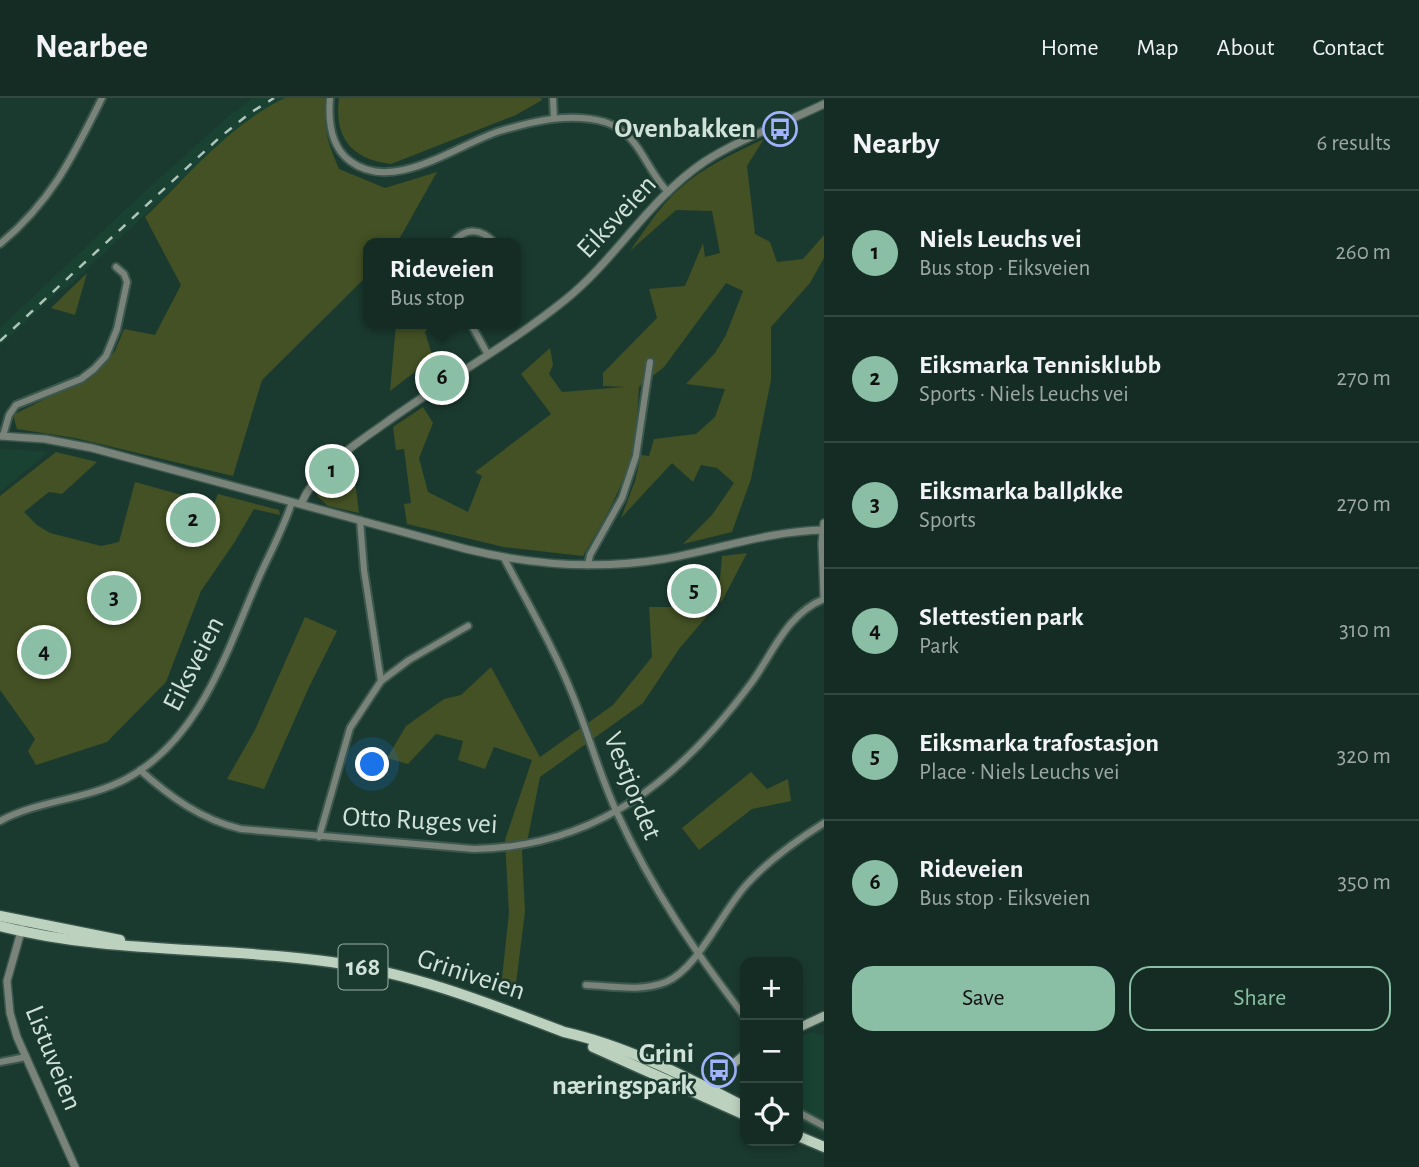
<!DOCTYPE html>
<meta charset="utf-8">
<style>
body{margin:0;font-family:"Alegreya Sans",sans-serif;background:#213830;color:#f1f3f6}
.controls{position:absolute;right:21px;bottom:21px;display:grid;overflow:hidden;border-radius:14px;box-shadow:0 4px 10px #0003}
.controls button{width:63px;height:63px;display:grid;place-items:center;padding:0;border:0;border-bottom:2px solid #334841;background:#142c23;color:#f1f3f6;font:35px sans-serif}
.you{position:absolute;left:373px;top:667px;width:24px;height:24px;margin:-18px;border:5px solid #fff;border-radius:50%;background:#1a73e8;box-shadow:0 0 0 10px #1a73e833}
.badge{display:grid;place-items:center;width:46px;height:46px;border-radius:50%;background:#8abfa5;color:#111;font-size:23px;font-weight:700}
.pin{position:absolute;translate:-50% -50%;border:4px solid #fff;box-shadow:0 2px 7px #0006}
.popup{position:absolute;left:363px;top:140px;width:158px;height:91px;box-sizing:border-box;display:grid;place-content:center;border-radius:14px;background:#142c23;filter:drop-shadow(0 2px 5px #0005);font-size:23px;white-space:nowrap;color:#9da7a6}
.popup b{font-size:26px;color:#f1f3f6}
.popup::after{content:'';position:absolute;left:50%;top:100%;margin-left:-14px;border:14px solid transparent;border-top-color:#142c23}
.list{margin:0;padding:0;list-style:none}
h2{display:flex;justify-content:space-between;align-items:center;height:91px;margin:0;padding:0 28px;font-size:30px}
h2 small{font-size:23px;font-weight:400;color:#9da7a6}
.list li{display:grid;grid-template-columns:46px 1fr auto;gap:21px;align-items:center;box-sizing:border-box;height:126px;padding:0 28px;border-top:2px solid #334841}
.list b{display:block;font-size:26px;white-space:nowrap}
.list p{margin:0;font-size:23px;white-space:nowrap;color:#9da7a6}
.list em{font-size:23px;font-style:normal;color:#9da7a6}
.actions{display:flex;gap:14px;padding:21px 28px}
.actions a{flex:1;padding:16px 0;border:2px solid #8abfa5;border-radius:21px;text-align:center;font-size:24px;color:#8abfa5}
.actions .main{background:#8abfa5;color:#111}
.icon{flex:none;width:38px;height:38px;fill:none;stroke:currentColor;stroke-width:2;stroke-linecap:round;stroke-linejoin:round}
.map{position:relative;flex:none;width:824px;height:1069px;overflow:hidden}
header{display:flex;align-items:center;gap:42px;box-sizing:border-box;height:98px;padding:0 35px;background:#142c23;border-bottom:2px solid #334841}
header strong{font-size:33px}
nav{display:flex;gap:38px;margin-inline-start:auto;font-size:24px}
main{display:flex}
aside{flex:1;background:#142c23}
.map>svg:first-child{display:block}
.built{fill:#194233}
.green{fill:#435124}
.lines{fill:none;stroke-linecap:round;stroke-linejoin:round}
.minor-casing{stroke:#3c584e;stroke-width:10}
.tertiary-casing{stroke:#3c584e;stroke-width:10}
.secondary-casing{stroke:#3c584e;stroke-width:11}
.primary-casing{stroke:#3c584e;stroke-width:13}
.minor{stroke:#798379;stroke-width:6}
.tertiary{stroke:#798379;stroke-width:7}
.secondary{stroke:#a0b0a0;stroke-width:8}
.primary{stroke:#bdd2be;stroke-width:10}
.rail{stroke:#afc4bb;stroke-width:2.5;stroke-dasharray:9 9;stroke-linecap:butt}
.labels{text-anchor:middle;dominant-baseline:central;stroke-width:5;stroke-linejoin:round;paint-order:stroke}
.shield{fill:#1b3a2f;stroke:#9ab0a7;stroke-width:2}
.shield-label{font-size:26px;font-weight:bold;fill:#d0e2da}
.poi-label{font-size:28px;font-weight:bold;fill:#d0e2da;stroke:#1b3a2f;text-anchor:end}
.street-label{font-size:28px;fill:#d0e2da;stroke:#1b3a2f}
</style>
<header>
<strong>Nearbee</strong>
<nav><a>Home</a><a>Map</a><a>About</a><a>Contact</a></nav>
</header>
<main>
<div class="map">
<svg width="824" height="1069" viewBox="0 0 824 1069">
<rect width="100%" height="100%" fill="#1b3a2f"/>
<g class="built">
<polygon points="253,0 285,0 247,23 227,40 69,188 58,194 0,248 0,230 144,94 230,17"/>
<polygon points="0,351 23,352 48,354 0,394"/>
<polygon points="813,934 824,938 824,1036 798,1023 798,939"/>
</g>
<g class="green">
<path d="M 285,0 L 326,0 C 323,30 327,43 339,71 L 385,90 L 437,74 L 397,145 L 368,145 L 368,177 L 262,282 L 233,378 L 75,340 L 17,331 L 13,317 L 96,275 L 115,253 L 124,231 L 155,237 L 181,187 L 145,119 C 188,78 230,26 285,0 Z"/>
<path d="M 339,0 L 541,0 L 542,2 L 516,17 L 391,66 C 352,61 334,41 339,0 Z"/>
<path d="M 764,41 L 747,68 L 755,136 L 770,144 L 777,164 L 803,161 L 824,137 L 824,160 L 810,185 L 771,229 L 771,282 L 751,381 L 732,434 L 683,446 L 712,417 L 734,385 L 717,370 L 701,367 L 693,384 L 672,365 L 621,420 L 635,383 L 641,357 L 649,358 L 654,341 L 696,336 L 715,319 L 725,291 L 686,286 L 715,255 L 726,237 L 743,193 L 726,185 L 664,269 L 639,289 C 638,305 637,322 635,338 C 629,382 605,420 583,458 L 504,449 L 407,426 L 404,406 L 411,405 L 404,351 L 396,352 L 393,329 L 423,309 L 433,325 L 419,360 L 428,394 L 468,414 L 482,378 L 475,374 L 551,316 L 521,276 L 550,250 L 553,267 L 549,276 L 562,294 L 625,289 L 603,288 L 603,275 L 657,220 L 649,191 L 685,188 L 703,145 L 705,159 L 720,155 L 712,113 L 676,112 L 630,153 C 645,132 659,109 678,92 C 703,69 734,55 764,41 Z"/>
<polygon points="87,175 75,217 51,210"/>
<polygon points="396,226 431,226 425,234 433,260 390,293"/>
<polygon points="56,354 97,364 62,396 49,394 24,414 37,427 50,435 101,448 119,444 135,384 214,406 218,396 279,412 280,417 254,411 234,445 201,493 166,584 107,644 36,667 28,653 35,641 0,592 0,398"/>
<path d="M 352,359 L 359,415 L 328,408 L 317,398 C 320,383 341,369 352,359 Z"/>
<polygon points="747,455 721,505 719,493 722,458"/>
<polygon points="704,500 713,511 679,551 643,605 540,679 528,739 522,753 525,814 515,893 501,889 509,815 505,742 532,662 494,649 485,671 458,662 463,643 436,636 408,666 387,660 406,628 444,601 461,597 491,569 540,659 613,607 652,559 649,509 678,509 687,517"/>
<polygon points="305,519 337,533 309,589 264,691 227,681 255,632"/>
<polygon points="751,674 767,691 788,681 791,703 752,711 699,752 682,730"/>
</g>
<g class="lines">
<g class="minor-casing">
<g id="minor">
<path d="M 330,0 C 328,23 330,48 350,63 C 393,96 456,47 500,33 C 534,23 570,14 605,24 C 640,35 645,71 668,94"/>
<polyline points="553,0 554,20"/>
<path d="M 452,145 C 466,129 481,130 495,145"/>
<path d="M 0,146 C 52,103 73,58 102,0"/>
<polyline points="471,226 487,255"/>
<polyline points="3,338 9,317 16,307 81,281 94,271 106,258 117,231 127,184 124,176 116,169"/>
<path d="M 504,460 C 528,506 554,550 573,598 C 589,637 600,679 618,717 C 652,791 695,854 745,919"/>
<polyline points="588,467 590,457 622,400 636,358 650,264"/>
<polyline points="381,583 409,562 468,528"/>
<path d="M 140,672 C 170,699 202,722 241,731 L 474,751 C 598,749 681,680 752,584 C 774,553 787,516 824,501"/>
<path d="M 0,723 C 39,702 86,702 126,681 C 202,640 227,551 260,477 C 271,453 284,429 292,404"/>
<polyline points="319,739 350,630 381,583 364,472 360,422"/>
<path d="M 586,887 C 612,888 641,894 666,884 C 699,870 722,812 748,785 C 769,762 797,742 824,725"/>
<polyline points="0,964 26,959"/>
<polyline points="798,1014 824,1028"/>
</g>
</g>
<g class="tertiary-casing">
<g id="tertiary">
<path d="M 0,338 L 45,341 L 92,350 L 466,451 C 531,467 597,472 664,461 C 716,452 769,433 823,432"/>
<path d="M 301,406 C 316,371 354,347 384,326 C 443,283 508,248 565,202 C 616,161 649,101 704,64 C 741,40 785,25 824,6"/>
<polyline points="824,425 822,445 824,498"/>
<polyline points="22,830 7,883 10,915 17,939 75,1069"/>
</g>
</g>
<g class="secondary-casing">
<g id="secondary">
<polyline points="798,930 824,918"/>
<polyline points="711,998 726,972 745,956"/>
</g>
</g>
<g class="primary-casing">
<g id="primary">
<polyline points="0,818 120,842"/>
<path d="M 0,828 C 108,856 221,848 331,864 C 412,875 488,905 564,934 C 627,948 688,980 745,1009"/>
<polyline points="593,949 745,1017"/>
<polyline points="798,1038 824,1049"/>
</g>
</g>
<use href="#minor" class="minor"/>
<use href="#tertiary" class="tertiary"/>
<use href="#secondary" class="secondary"/>
<use href="#primary" class="primary"/>
<polyline class="rail" points="0,243 219,40 250,15 274,0"/>
</g>
<defs>
<g id="bus-ring" transform="scale(1.75)"><circle r="9.5" fill="#1b3a2f" stroke="#a3b2fc" stroke-width="1.5"/><path d="M-5-6H5V4H4V6H2V4H-2V6H-4V4H-5ZM-3.5-4V0h7V-4ZM-3.5 1.2v1.5H-2V1.2ZM2 1.2v1.5H3.5V1.2Z" fill="#a3b2fc"/></g>
</defs>
<g fill-rule="evenodd">
<use href="#bus-ring" x="780" y="31"/>
<use href="#bus-ring" x="719" y="972"/>
</g>
<g class="labels">
<rect class="shield" x="338.5" y="846.5" width="49" height="45" rx="5"/>
<g class="shield-label">
<text x="363" y="869">168</text>
</g>
<g class="poi-label">
<text x="756" y="31">Ovenbakken</text>
<text x="694" y="956">Grini<tspan x="694" dy="32">næringspark</tspan></text>
</g>
<g class="street-label">
<text transform="translate(617 119) rotate(-47)">Eiksveien</text>
<text transform="translate(194 566) rotate(-63)">Eiksveien</text>
<text transform="translate(632 688) rotate(68)">Vestjordet</text>
<text transform="translate(420 723) rotate(3)">Otto Ruges vei</text>
<text transform="translate(471 877) rotate(18)">Griniveien</text>
<text transform="translate(53 960) rotate(68)">Listuveien</text>
</g>
</g>
</svg>
<div class="controls">
<button>+</button>
<button>−</button>
<button><svg class="icon" aria-label="locate" viewBox="0 0 24 24"><circle cx="12" cy="12" r="6"/><path d="M12 2v4M12 18v4M2 12h4M18 12h4"/></svg></button>
</div>
<div class="you"></div>
<div class="pin badge" style="left:332px;top:373px">1</div>
<div class="pin badge" style="left:193px;top:422px">2</div>
<div class="pin badge" style="left:114px;top:500px">3</div>
<div class="pin badge" style="left:44px;top:554px">4</div>
<div class="pin badge" style="left:694px;top:493px">5</div>
<div class="pin badge" style="left:442px;top:280px">6</div>
<div class="popup"><b>Rideveien</b>Bus stop</div>
</div>
<aside>
<h2>Nearby<small>6 results</small></h2>
<ul class="list">
<li><span class="badge">1</span><div><b>Niels Leuchs vei</b><p>Bus stop · Eiksveien</p></div><em>260 m</em></li>
<li><span class="badge">2</span><div><b>Eiksmarka Tennisklubb</b><p>Sports · Niels Leuchs vei</p></div><em>270 m</em></li>
<li><span class="badge">3</span><div><b>Eiksmarka balløkke</b><p>Sports</p></div><em>270 m</em></li>
<li><span class="badge">4</span><div><b>Slettestien park</b><p>Park</p></div><em>310 m</em></li>
<li><span class="badge">5</span><div><b>Eiksmarka trafostasjon</b><p>Place · Niels Leuchs vei</p></div><em>320 m</em></li>
<li><span class="badge">6</span><div><b>Rideveien</b><p>Bus stop · Eiksveien</p></div><em>350 m</em></li>
</ul>
<div class="actions"><a class="main">Save</a><a>Share</a></div>
</aside>
</main>
